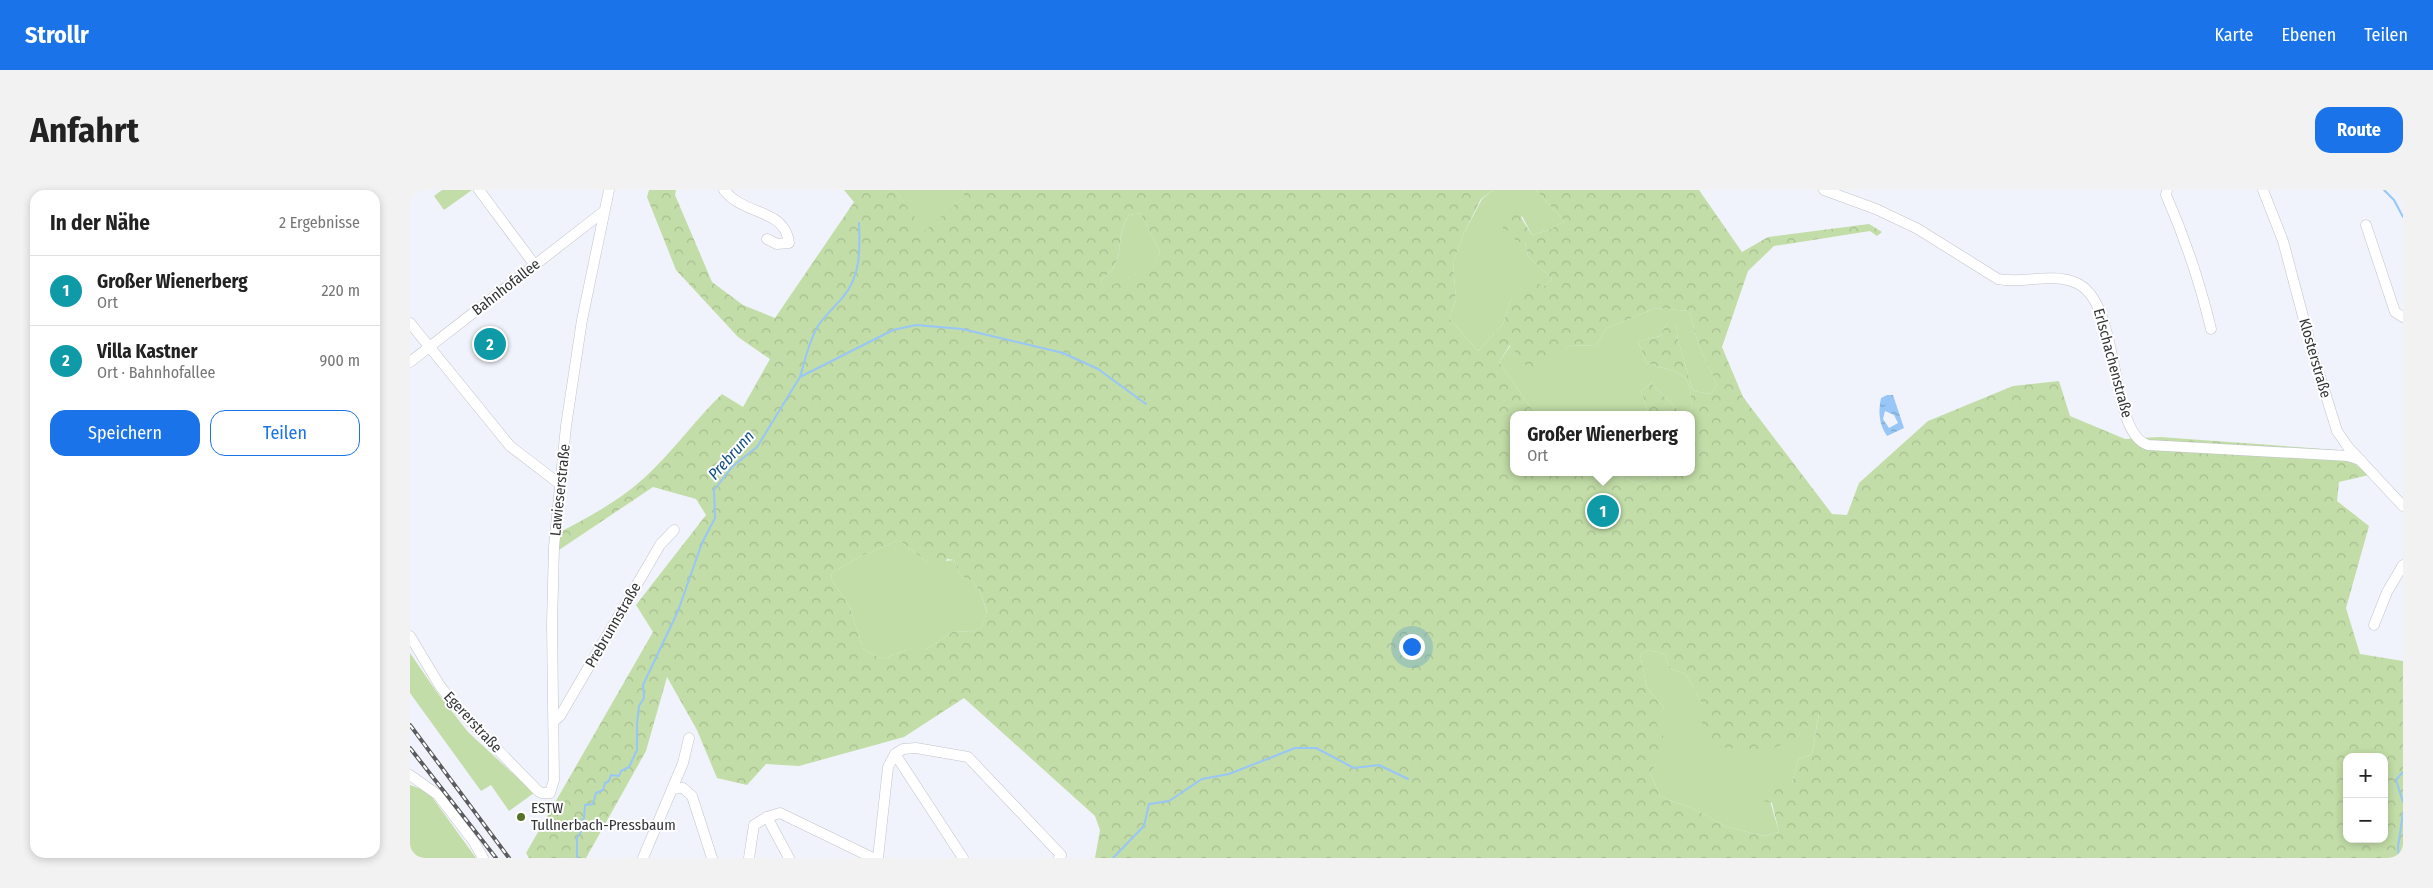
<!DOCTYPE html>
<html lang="de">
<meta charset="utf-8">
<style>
body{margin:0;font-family:"Fira Sans Condensed",sans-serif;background:#f2f2f2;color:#222}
.controls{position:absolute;right:15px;bottom:15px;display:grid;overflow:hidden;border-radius:10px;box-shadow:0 2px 8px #0003}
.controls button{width:45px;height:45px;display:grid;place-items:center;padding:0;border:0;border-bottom:1px solid #e0e0e0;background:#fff;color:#222;font:25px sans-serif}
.you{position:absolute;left:1001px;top:456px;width:18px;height:18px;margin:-12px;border:4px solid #fff;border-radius:50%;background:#1a73e8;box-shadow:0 0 0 8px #1a73e833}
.badge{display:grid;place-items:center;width:32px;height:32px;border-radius:50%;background:#1a73e8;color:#fff;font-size:16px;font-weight:700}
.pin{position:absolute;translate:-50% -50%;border:2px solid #fff;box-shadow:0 1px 5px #0006}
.popup{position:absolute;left:1100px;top:221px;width:185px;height:65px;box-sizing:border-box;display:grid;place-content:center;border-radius:10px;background:#fff;filter:drop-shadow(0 1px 4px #0005);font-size:16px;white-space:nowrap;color:#767676}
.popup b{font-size:19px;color:#222}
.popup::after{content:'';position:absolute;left:50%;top:100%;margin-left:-10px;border:10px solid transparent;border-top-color:#fff}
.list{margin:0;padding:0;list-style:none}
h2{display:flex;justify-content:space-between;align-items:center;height:65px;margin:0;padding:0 20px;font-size:21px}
h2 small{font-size:16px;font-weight:400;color:#767676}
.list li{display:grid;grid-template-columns:32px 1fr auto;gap:15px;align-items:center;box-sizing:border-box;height:70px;padding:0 20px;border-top:1px solid #e0e0e0}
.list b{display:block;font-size:19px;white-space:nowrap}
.list p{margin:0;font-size:16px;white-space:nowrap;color:#767676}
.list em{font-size:16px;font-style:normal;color:#767676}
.actions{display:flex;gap:10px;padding:15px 20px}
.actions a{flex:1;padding:11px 0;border:1px solid #1a73e8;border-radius:15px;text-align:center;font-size:18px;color:#1a73e8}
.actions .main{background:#1a73e8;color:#fff}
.map{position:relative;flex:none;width:1993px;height:668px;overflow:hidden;border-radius:15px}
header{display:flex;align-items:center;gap:30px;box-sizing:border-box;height:70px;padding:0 25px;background:#1a73e8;color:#fff}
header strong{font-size:24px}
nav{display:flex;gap:28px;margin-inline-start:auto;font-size:18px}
.intro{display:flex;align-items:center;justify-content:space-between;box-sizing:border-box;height:120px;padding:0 30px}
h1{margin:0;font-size:35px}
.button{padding:12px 22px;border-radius:15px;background:#1a73e8;color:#fff;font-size:18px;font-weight:700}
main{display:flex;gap:30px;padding:0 30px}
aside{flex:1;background:#fff;border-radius:15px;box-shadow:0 2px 8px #0003}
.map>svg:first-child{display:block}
.green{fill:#c2dda7}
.forest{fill:url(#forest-crowns);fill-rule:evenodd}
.water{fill:url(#water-ripples);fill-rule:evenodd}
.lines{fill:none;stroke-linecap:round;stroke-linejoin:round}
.stream{stroke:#98c6f6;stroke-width:2}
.minor-casing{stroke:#c0c3ca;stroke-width:11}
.minor{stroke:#fff;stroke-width:10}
.rail-casing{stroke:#5a5b5f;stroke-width:4}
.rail{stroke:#fff;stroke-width:2;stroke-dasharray:5.5;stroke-linecap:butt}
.poi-dot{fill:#557125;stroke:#fff;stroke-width:2}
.labels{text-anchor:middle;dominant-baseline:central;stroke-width:4;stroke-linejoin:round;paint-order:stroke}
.street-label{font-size:15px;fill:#333437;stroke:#fff}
.poi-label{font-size:15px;fill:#333437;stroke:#fff;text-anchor:start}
.water-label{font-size:16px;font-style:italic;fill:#125087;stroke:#fff}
</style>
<header>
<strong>Strollr</strong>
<nav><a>Karte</a><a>Ebenen</a><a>Teilen</a></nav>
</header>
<div class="intro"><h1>Anfahrt</h1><a class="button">Route</a></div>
<main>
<aside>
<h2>In der Nähe<small>2 Ergebnisse</small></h2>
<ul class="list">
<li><span class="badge" style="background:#0f9aa8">1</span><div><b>Großer Wienerberg</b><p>Ort</p></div><em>220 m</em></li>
<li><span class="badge" style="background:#0f9aa8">2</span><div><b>Villa Kastner</b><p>Ort · Bahnhofallee</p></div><em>900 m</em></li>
</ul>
<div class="actions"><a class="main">Speichern</a><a>Teilen</a></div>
</aside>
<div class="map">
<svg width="1993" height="668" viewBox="0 0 1993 668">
<defs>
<pattern id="forest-crowns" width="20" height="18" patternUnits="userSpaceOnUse" patternTransform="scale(1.25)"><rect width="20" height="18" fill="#c2dda7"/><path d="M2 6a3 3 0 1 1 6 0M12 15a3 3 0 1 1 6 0" fill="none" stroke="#a7be90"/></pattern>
<pattern id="water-ripples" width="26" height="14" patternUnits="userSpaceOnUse" patternTransform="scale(1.25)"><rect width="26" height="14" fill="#98c6f6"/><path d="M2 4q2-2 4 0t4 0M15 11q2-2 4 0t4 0" fill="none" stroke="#7da2c8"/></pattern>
</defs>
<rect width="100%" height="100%" fill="#f0f3fb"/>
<g class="green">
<polygon points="32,0 62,0 34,20 24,6"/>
<polygon points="485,0 555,0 553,7 515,42"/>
<polygon points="1083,0 1126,0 1154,31 1139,40 1122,45 1112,26 1105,43 1115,52 1118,66 1142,89 1134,96 1101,109 1093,134 1068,161 1039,128 1046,110 1043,73 1053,45 1072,9"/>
<path d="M 730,23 L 750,62 L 742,82 L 724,85 L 694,100 L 691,90 C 720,69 702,50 719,25 Z"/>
<path d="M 1246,118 L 1279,121 L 1290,159 L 1307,195 L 1300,204 L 1283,201 L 1268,150 L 1266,134 L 1257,133 L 1250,146 L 1228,151 L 1236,173 C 1272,184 1283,181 1281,222 L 1273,225 L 1241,193 L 1231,201 L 1239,225 L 1126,225 L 1089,172 L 1101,155 L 1125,186 L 1159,156 L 1186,155 L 1197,138 Z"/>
<polygon points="1206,282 1263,282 1229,294 1207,285"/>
<polygon points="489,350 518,373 544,370 550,385 563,392 570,401 577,423 572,437 562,442 544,441 515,460 496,460 472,469 453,459 440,417 421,389 422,383 449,367"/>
<path d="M 1239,460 L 1255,464 L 1259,478 L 1276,484 L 1292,514 L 1292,548 L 1385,549 L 1409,522 L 1402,564 L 1388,570 L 1382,593 L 1355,593 L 1369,642 L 1353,646 L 1317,637 L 1282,618 L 1251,607 L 1240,583 C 1254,559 1261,556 1244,531 L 1254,518 L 1237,498 L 1230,464 Z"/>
<polygon points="0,463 26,501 58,542 124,603 99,621 81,595 71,601 0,503"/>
<polygon points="0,595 14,600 22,607 66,668 0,668"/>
</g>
<g class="forest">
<path d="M 239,0 L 266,0 L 265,5 L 302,92 L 333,115 L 365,128 L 444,12 L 434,0 L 485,0 L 515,41 L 553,7 L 555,0 L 1083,0 L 1071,9 L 1053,45 L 1043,73 L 1046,110 L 1039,128 L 1068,161 L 1093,134 L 1101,109 L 1120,91 L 1134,96 L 1142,89 L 1118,66 L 1115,52 L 1105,52 L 1105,43 L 1093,39 L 1093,33 L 1099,30 L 1099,25 L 1107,21 L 1122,45 L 1139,40 L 1154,31 L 1126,0 L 1289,0 L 1332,62 L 1358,47 L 1459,34 L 1472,42 L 1467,46 L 1460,41 L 1364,56 L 1338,81 L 1312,157 L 1333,207 L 1422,324 L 1437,325 L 1449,293 L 1518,231 L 1603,196 L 1649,191 L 1660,226 L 1715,249 L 1750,247 L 1928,260 L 1959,285 L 1929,292 L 1927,311 L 1959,336 L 1936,418 L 1950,464 L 1993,471 L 1993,668 L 685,668 L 690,640 L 685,626 L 554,508 L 494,547 L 389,576 L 356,574 L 337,595 L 307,588 L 287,540 L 257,487 L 236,561 L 176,668 L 119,668 L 116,663 L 243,442 L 226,415 L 296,325 L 286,309 L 243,297 L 146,362 L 148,343 C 179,327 207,312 233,289 C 262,263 284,231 312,204 L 333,217 L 360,169 L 328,147 L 266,80 L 237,7 ZM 730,23 L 750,62 L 742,81 L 724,85 L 694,99 L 691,90 C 720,69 702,49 719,25 ZM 1246,118 L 1279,121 L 1290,159 L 1307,195 L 1300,204 L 1283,201 L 1268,150 L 1266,133 L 1257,133 L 1250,146 L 1228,151 L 1236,173 C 1272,184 1283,181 1281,222 L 1276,225 L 1282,225 L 1282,282 L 1263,282 L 1229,294 L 1207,285 L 1206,282 L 1104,282 L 1104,225 L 1126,225 L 1089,172 L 1100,155 L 1125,187 L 1159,156 L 1186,155 L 1197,138 ZM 489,350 L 518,373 L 533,376 L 537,369 L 544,370 L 550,385 L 563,392 L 570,401 L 577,422 L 572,437 L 562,442 L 544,441 L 515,460 L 496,460 L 472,469 L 453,459 L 440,417 L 421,389 L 422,383 L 449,367 ZM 1239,460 L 1255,464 L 1259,478 L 1276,484 L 1292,514 L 1292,548 L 1308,557 L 1359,560 L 1385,549 L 1409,523 L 1402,564 L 1388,570 L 1382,593 L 1355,593 L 1353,611 L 1362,613 L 1369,642 L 1353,646 L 1317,637 L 1282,618 L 1251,607 L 1240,583 C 1255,559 1261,556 1245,531 L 1254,518 L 1237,498 L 1230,464 ZM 1937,567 L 1974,567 L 1974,649 L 1937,649 Z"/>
<polygon points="1241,193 1273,225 1239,225 1231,201"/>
</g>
<path class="water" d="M 1477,205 L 1483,205 L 1494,238 L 1477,246 C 1469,234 1468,222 1471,208 ZM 1475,221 L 1484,225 L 1488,233 L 1479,238 L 1473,229 Z"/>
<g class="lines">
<g class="stream">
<polyline points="1974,0 1984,10 1993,27"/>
<path d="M 390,187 C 395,170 399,151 408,136 C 415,125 425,117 433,107 C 451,86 450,59 449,33"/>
<polyline points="1993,582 1986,590 1993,612"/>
<polyline points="167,668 167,648 172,640 169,633 174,628 175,615 183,614 186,603 193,600 195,593 199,591 201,585 209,586 211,581 219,577 227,560 227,534 229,516 234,508 233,495 268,421 292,353 305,328 304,300 323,276 347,257 390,187 483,140 506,135 552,139 653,163 688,179 736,214"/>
<polyline points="703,668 734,636 739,614 759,611 792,589 819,584 885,558 906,558 944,578 969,575 998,589"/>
<polyline points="1989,668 1988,657 1993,623"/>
</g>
<g class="minor-casing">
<g id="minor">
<polyline points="69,0 124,74"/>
<path d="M 314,0 C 334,26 375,18 379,53 L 367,54 L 357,49"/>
<path d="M 1414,0 L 1466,19 L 1508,39 L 1588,89 C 1613,94 1640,83 1664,92 C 1713,109 1697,242 1738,255 L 1938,266 L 1950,270"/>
<path d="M 1757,0 L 1756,5 C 1775,48 1790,93 1801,139"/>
<polyline points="1853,0 1873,51 1903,164 1927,241 1938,257 1993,316"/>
<polyline points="1956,35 1985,122 1993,127"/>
<polyline points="0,133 100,256 151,295"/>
<polyline points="0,172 193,22"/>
<polyline points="1964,435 1977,402 1993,375"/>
<polyline points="0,446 30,496 51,522 128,601 132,603 140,603 144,590 142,434 144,357 156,236 172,130 199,0"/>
<polyline points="144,531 150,526 250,355 264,340"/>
<polyline points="485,564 553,668"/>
<polyline points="0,585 28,605 64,652 73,668"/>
<polyline points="262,599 273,598 282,606 302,668"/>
<polyline points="357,627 379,668"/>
<polyline points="233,668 273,573 279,548"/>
<polyline points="339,668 344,635 357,627 370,623 463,668"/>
<polyline points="468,668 478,577 485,564 493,559 506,558 558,567 651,665 649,668"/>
</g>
</g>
<use href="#minor" class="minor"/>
<g class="rail-casing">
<g id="rail">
<polyline points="0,535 99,668"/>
<polyline points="0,558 86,668"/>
</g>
</g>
<use href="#rail" class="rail"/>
</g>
<circle class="poi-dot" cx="111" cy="627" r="5"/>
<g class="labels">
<g class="street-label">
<text transform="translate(96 97) rotate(-38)">Bahnhofallee</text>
<text transform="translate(1905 168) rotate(74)">Klosterstraße</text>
<text transform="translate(1703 173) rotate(75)">Erlschachenstraße</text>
<text transform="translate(150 300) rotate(-84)">Lawieserstraße</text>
<text transform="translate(203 435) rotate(-60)">Prebrunnstraße</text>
<text transform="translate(63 532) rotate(47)">Egererstraße</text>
</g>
<g class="poi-label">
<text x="121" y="618">ESTW<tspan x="121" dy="17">Tullnerbach-Pressbaum</tspan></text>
</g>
<g class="water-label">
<text transform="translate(321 265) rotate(-48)">Prebrunn</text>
</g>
</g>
</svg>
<div class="controls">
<button>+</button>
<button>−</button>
</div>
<div class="you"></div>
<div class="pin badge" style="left:1193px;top:321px;background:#0f9aa8">1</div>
<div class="popup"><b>Großer Wienerberg</b>Ort</div>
<div class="pin badge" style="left:80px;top:154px;background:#0f9aa8">2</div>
</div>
</main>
